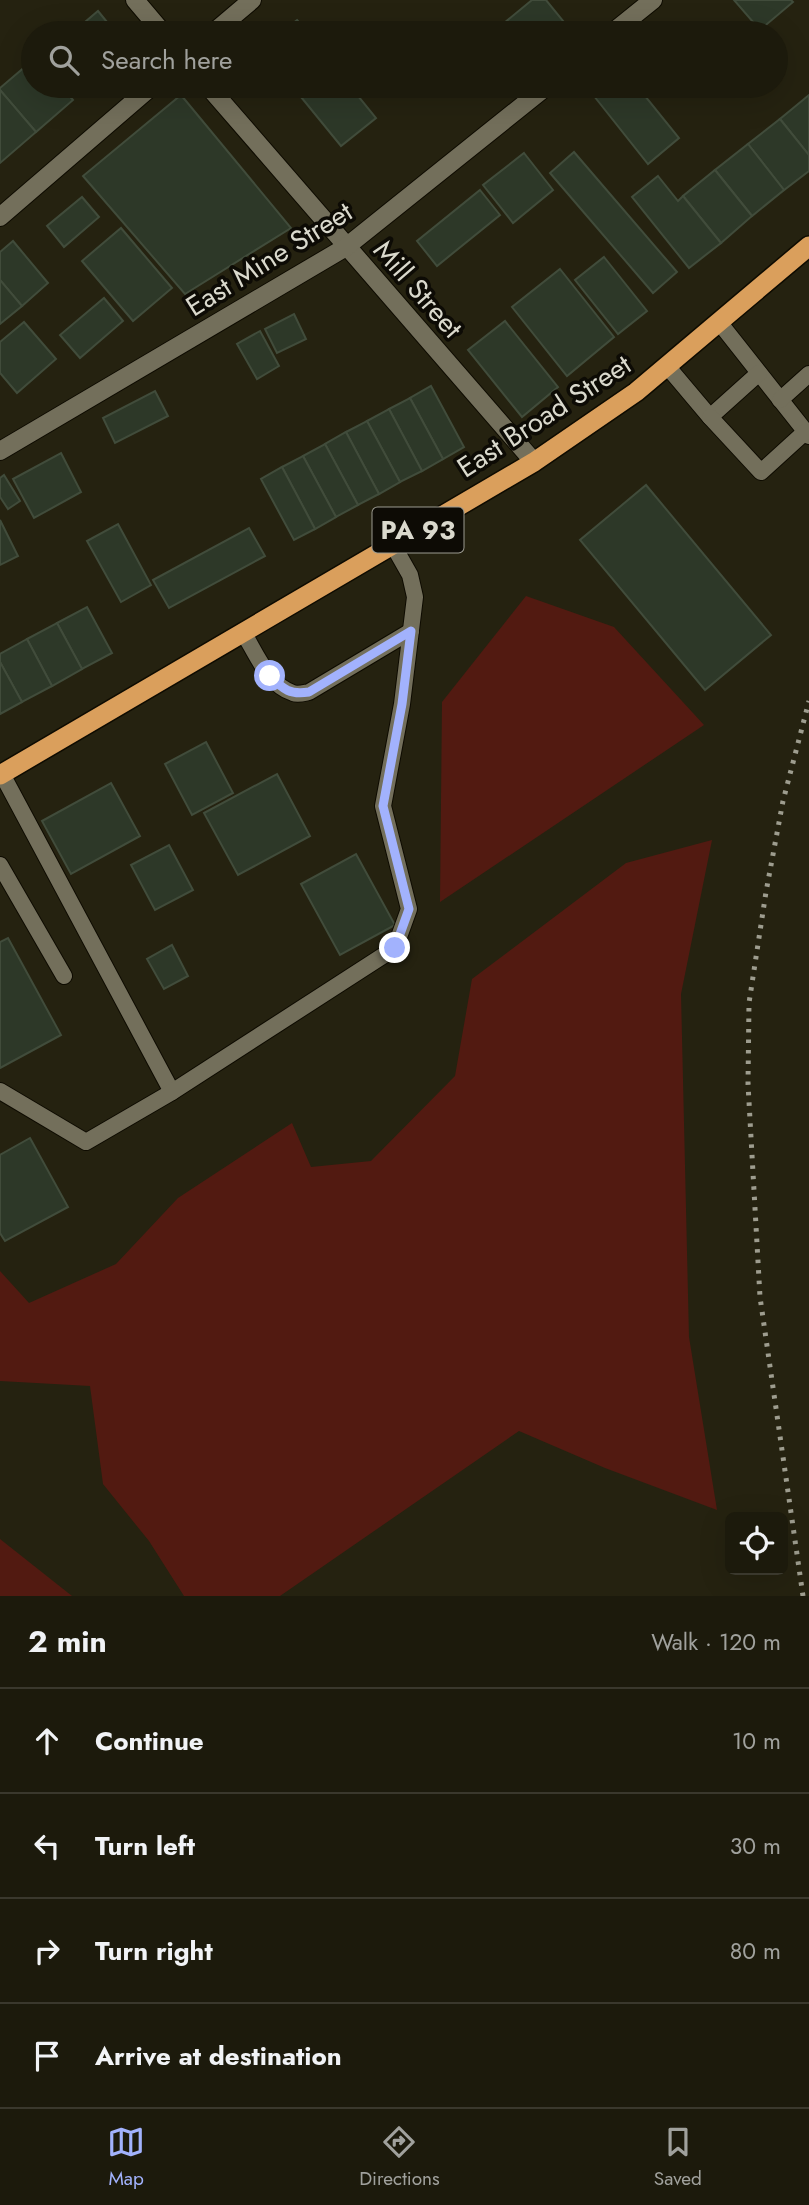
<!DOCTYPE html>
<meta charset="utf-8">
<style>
body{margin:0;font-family:Jost,sans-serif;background:#252315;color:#f1f3f6}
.controls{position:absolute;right:21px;bottom:21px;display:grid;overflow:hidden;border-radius:10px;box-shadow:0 7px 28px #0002}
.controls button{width:63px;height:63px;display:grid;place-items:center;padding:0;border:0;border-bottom:2px solid #3a382d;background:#1c1a0c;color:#f1f3f6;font:35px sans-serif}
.stop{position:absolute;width:21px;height:21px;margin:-16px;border:5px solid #a2b2fd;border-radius:50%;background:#fff}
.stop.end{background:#a2b2fd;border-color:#fff;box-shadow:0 2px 7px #0008}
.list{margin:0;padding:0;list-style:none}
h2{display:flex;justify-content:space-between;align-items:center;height:91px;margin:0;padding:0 28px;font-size:30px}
h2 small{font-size:23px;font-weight:400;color:#a0a19d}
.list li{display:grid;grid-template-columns:46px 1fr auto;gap:21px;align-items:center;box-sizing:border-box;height:105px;padding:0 28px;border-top:2px solid #3a382d}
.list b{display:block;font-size:26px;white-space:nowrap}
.list em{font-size:23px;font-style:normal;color:#a0a19d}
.icon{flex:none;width:38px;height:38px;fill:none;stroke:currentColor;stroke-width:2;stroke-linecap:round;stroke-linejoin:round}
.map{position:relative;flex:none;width:809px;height:1596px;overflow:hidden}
.search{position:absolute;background:#1c1a0c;box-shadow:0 7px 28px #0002;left:21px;right:21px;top:21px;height:77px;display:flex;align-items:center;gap:18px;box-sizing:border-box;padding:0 24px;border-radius:38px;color:#a0a19d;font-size:26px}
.sheet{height:511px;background:#1c1a0c}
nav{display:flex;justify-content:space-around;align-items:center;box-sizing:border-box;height:98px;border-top:2px solid #3a382d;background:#1c1a0c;font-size:19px;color:#a0a19d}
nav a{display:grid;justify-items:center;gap:4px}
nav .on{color:#a2b2fd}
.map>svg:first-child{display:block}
.green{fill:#521a11}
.building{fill:#2d3828;stroke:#414c3b;stroke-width:2}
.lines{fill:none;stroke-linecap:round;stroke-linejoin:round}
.service-casing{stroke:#0e0b00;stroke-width:18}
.minor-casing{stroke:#0e0b00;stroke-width:20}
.trunk-casing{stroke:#0e0b00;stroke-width:22}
.service{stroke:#736f5b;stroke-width:16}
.minor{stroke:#736f5b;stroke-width:18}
.trunk{stroke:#da9f5c;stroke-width:19}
.rail{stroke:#9e9d8f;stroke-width:5;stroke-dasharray:3.5 7;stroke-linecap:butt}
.route{stroke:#a2b2fd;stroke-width:9}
.labels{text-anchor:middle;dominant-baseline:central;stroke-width:7;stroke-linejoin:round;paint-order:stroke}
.shield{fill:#0d0b05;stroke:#9c9b91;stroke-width:2}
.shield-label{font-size:26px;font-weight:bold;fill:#dad9cd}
.street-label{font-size:28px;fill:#dad9cd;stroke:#0d0b05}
</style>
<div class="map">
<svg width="809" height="1596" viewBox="0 0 809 1596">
<rect width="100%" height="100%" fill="#252210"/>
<g class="green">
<polygon points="526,596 614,627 704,725 440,902 442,702"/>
<polygon points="712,840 681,994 689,1337 717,1510 605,1468 519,1431 280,1596 184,1596 149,1541 103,1484 90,1386 0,1381 0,1271 29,1303 116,1264 178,1198 292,1123 311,1167 371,1161 455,1076 472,979 626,863"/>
<polygon points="0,1539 72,1596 0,1596"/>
</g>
<g class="building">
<polygon points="532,0 546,0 564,22 551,33 492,33"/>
<polygon points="734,0 791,0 793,2 760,30"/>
<polygon points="98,11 116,33 72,33"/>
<polygon points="297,20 308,33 280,33"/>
<polygon points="33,60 33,86 61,86 73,100 36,132 0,90 0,88"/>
<polygon points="292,86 350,86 376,118 341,146"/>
<polygon points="596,86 637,86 679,138 648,164 590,91"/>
<polygon points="0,90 36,132 0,163"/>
<polygon points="181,95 291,228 185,294 83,176"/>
<polygon points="809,95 809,155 780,119"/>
<polygon points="780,119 809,155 809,171 784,190 748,144"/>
<polygon points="748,144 784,190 752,216 715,170"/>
<polygon points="574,152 677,272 653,293 550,173"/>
<polygon points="524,153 553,190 513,223 483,185"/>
<polygon points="715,170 752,216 721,243 683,196"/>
<polygon points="658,176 678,201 683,196 721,243 689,268 632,197"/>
<polygon points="480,190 500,215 437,266 417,241"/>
<polygon points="82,197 99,217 64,247 47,226"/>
<polygon points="121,228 172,288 133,321 82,261"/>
<polygon points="13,241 48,283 22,306 0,280 0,252"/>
<polygon points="604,257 647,311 618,334 575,280"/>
<polygon points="560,269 614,337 567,376 512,307"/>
<polygon points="0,280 22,306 0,324"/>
<polygon points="104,298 123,321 80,358 60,335"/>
<polygon points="294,314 306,339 277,353 265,329"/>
<polygon points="505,321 558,387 522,417 468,350"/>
<polygon points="24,322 56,359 17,393 0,373 0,342"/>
<polygon points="260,331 279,366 257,379 237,344"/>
<polygon points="431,386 464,447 443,459 410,398"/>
<polygon points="155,391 168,416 115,443 103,418"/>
<polygon points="410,398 443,459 422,471 389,409"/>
<polygon points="389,409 422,471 400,482 367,421"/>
<polygon points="367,421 400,482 379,494 346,432"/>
<polygon points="346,432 379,494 358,505 325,444"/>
<polygon points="325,444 358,505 336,517 303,456"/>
<polygon points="61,453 81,492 34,518 13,479"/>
<polygon points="303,456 336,517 315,529 282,467"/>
<polygon points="282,467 315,529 294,540 261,479"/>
<polygon points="4,475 20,501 8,509 0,497 0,478"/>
<polygon points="646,485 771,635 705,690 580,540"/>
<polygon points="0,520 18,556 0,565"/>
<polygon points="118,524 151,585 121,602 87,541"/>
<polygon points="249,528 265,556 169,608 153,580"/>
<polygon points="87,607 112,653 82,669 57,623"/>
<polygon points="57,623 82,669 52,686 27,639"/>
<polygon points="27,639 52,686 22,702 0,662 0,654"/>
<polygon points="0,662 22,702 0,714"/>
<polygon points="206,742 233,793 192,815 165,764"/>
<polygon points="277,774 310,836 238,875 204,813"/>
<polygon points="111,783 140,836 71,874 42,821"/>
<polygon points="169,845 193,890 155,910 131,865"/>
<polygon points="356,854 395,925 340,955 301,884"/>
<polygon points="8,938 61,1035 0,1068 0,942"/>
<polygon points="172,945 188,976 164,989 147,959"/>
<polygon points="30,1138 68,1207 5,1241 0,1233 0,1155"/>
</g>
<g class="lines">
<g class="service-casing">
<g id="service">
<polyline points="719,322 809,436"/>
<polyline points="667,366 710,417 759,373"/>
<polyline points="780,400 809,374"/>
<polyline points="710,417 761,472 805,432"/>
<path d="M 243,632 C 256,653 268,685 293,693 C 298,695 304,693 309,692 L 411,631"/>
<polyline points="2,774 172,1092"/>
<polyline points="0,865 64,976"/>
<polyline points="0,1091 86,1142 172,1092 395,948 409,909 383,806 402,704 415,597 410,575 393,545"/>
</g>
</g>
<g class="minor-casing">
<g id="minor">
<polyline points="135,0 163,33"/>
<polyline points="213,33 252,0"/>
<polyline points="612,33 653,0"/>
<polyline points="208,86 534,462"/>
<polyline points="0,217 152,86"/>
<polyline points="0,451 346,247 547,86"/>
</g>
</g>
<g class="trunk-casing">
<polyline id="trunk" points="0,775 534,462 636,392 809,246"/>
</g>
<use href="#service" class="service"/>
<use href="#minor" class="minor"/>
<use href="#trunk" class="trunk"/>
<polyline class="rail" points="803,1596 760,1297 748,1084 749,1003 766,892 783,801 809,701"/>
</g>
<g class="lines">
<path class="route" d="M 270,676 C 284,690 290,695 309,692 L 411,631 L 402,704 L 383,806 L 409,909 L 395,948"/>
</g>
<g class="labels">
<rect class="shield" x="372.5" y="507.5" width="91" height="45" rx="5"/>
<g class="shield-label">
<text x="418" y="530">PA 93</text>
</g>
<g class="street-label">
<text transform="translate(269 259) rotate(-32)">East Mine Street</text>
<text transform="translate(418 289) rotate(49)">Mill Street</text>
<text transform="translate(544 416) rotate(-33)">East Broad Street</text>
</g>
</g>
</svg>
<div class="controls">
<button><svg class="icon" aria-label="locate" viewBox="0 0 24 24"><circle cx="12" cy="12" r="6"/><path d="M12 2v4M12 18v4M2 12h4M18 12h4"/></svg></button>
</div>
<div class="stop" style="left:270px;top:676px"></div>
<div class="stop end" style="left:395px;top:948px"></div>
<div class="search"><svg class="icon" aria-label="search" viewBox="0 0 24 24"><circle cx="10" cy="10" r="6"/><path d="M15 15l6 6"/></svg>Search here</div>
</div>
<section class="sheet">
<h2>2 min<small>Walk · 120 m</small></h2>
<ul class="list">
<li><svg class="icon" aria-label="ahead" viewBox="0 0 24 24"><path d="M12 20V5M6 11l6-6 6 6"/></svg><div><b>Continue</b></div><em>10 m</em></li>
<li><svg class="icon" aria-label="left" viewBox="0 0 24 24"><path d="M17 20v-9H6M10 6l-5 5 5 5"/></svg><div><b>Turn left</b></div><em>30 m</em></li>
<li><svg class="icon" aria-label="right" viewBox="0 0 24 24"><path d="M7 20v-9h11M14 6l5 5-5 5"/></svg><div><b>Turn right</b></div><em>80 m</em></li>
<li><svg class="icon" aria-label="arrive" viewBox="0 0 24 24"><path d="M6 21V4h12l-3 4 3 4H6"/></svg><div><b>Arrive at destination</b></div></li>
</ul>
</section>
<nav>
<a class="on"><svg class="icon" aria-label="map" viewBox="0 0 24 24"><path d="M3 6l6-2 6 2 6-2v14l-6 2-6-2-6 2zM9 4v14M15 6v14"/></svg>Map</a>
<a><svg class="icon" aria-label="directions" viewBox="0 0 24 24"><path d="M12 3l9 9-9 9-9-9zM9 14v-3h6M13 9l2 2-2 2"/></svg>Directions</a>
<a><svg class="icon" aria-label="saved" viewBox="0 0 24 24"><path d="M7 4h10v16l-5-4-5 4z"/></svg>Saved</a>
</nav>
